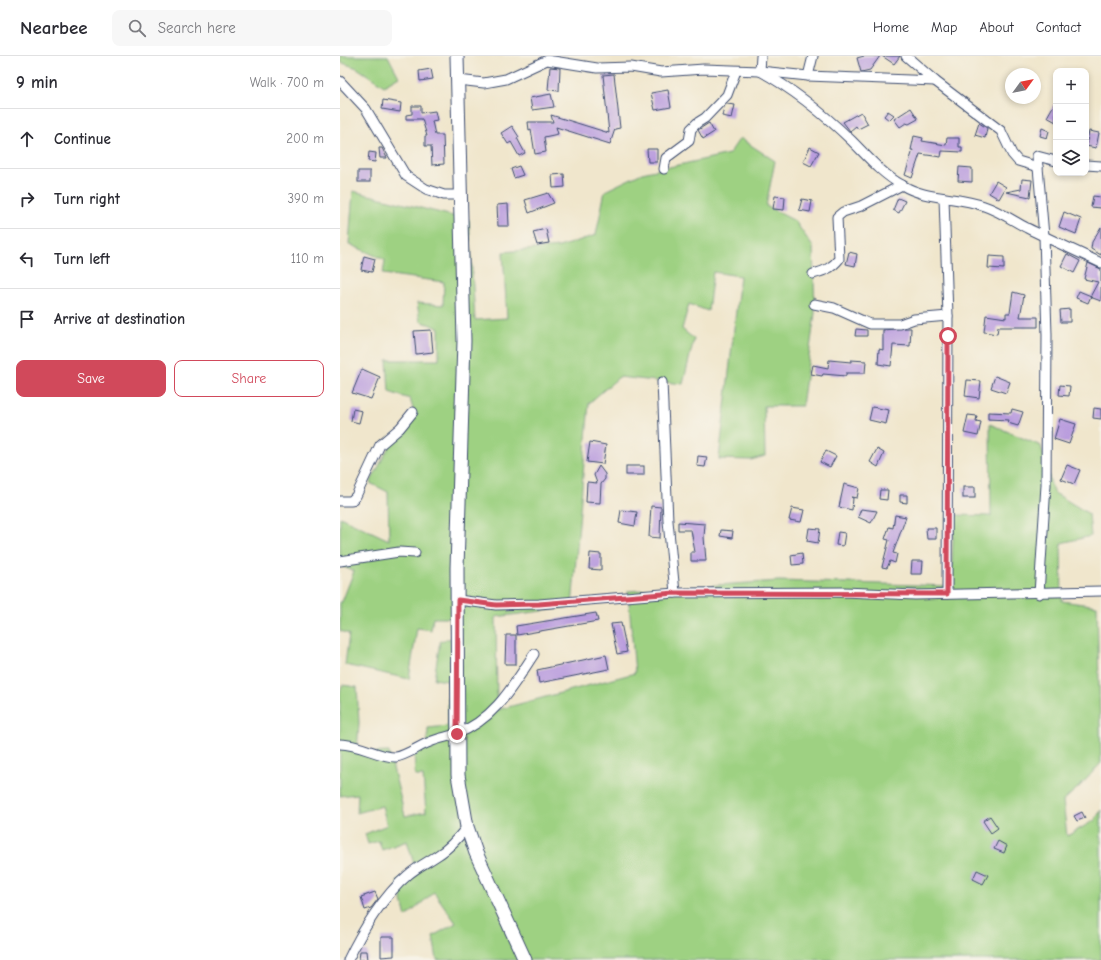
<!DOCTYPE html>
<meta charset="utf-8">
<style>
body{margin:0;font-family:"Comic Neue",sans-serif;background:#f7f7f7;color:#2b2b33}
.controls{position:absolute;right:12px;top:12px;display:grid;overflow:hidden;border-radius:8px;box-shadow:0 2px 6px #0003}
.controls button{width:36px;height:36px;display:grid;place-items:center;padding:0;border:0;border-bottom:1px solid #e1e1e2;background:#fff;color:#2b2b33;font:20px sans-serif}
.compass{position:absolute;left:665px;top:12px;width:36px;height:36px;border-radius:50%;background:#fff;box-shadow:0 2px 6px #0003;rotate:57deg}
.stop{position:absolute;width:12px;height:12px;margin:-9px;border:3px solid #d1495b;border-radius:50%;background:#fff}
.stop.end{background:#d1495b;border-color:#fff;box-shadow:0 1px 4px #0008}
.list{margin:0;padding:0;list-style:none}
h2{display:flex;justify-content:space-between;align-items:center;height:52px;margin:0;padding:0 16px;font-size:17px}
h2 small{font-size:13px;font-weight:400;color:#7c7c81}
.list li{display:grid;grid-template-columns:26px 1fr auto;gap:12px;align-items:center;box-sizing:border-box;height:60px;padding:0 16px;border-top:1px solid #e1e1e2}
.list b{display:block;font-size:15px;white-space:nowrap}
.list em{font-size:13px;font-style:normal;color:#7c7c81}
.actions{display:flex;gap:8px;padding:12px 16px}
.actions a{flex:1;padding:9px 0;border:1px solid #d1495b;border-radius:8px;text-align:center;font-size:14px;color:#d1495b}
.actions .main{background:#d1495b;color:#fff}
.icon{flex:none;width:22px;height:22px;fill:none;stroke:currentColor;stroke-width:2;stroke-linecap:round;stroke-linejoin:round}
.map{position:relative;flex:none;width:761px;height:904px;overflow:hidden}
header{display:flex;align-items:center;gap:24px;box-sizing:border-box;height:56px;padding:0 20px;background:#fff;border-bottom:1px solid #e1e1e2}
header strong{font-size:19px}
nav{display:flex;gap:22px;margin-inline-start:auto;font-size:14px}
.search{width:280px;height:36px;background:#f7f7f7;display:flex;align-items:center;gap:10px;box-sizing:border-box;padding:0 14px;border-radius:8px;color:#7c7c81;font-size:15px}
main{display:flex}
aside{flex:1;background:#fff}
.map>svg:first-child{display:block}
.green{fill:#9ed182;stroke:#5c8070}
.building{fill:#ba9dde}
.lines{fill:none;stroke-linecap:round;stroke-linejoin:round}
.minor-casing{stroke:#3b4a6e;stroke-width:11}
.secondary-casing{stroke:#3b4a6e;stroke-width:15}
.minor{stroke:#fff;stroke-width:9}
.secondary{stroke:#fff;stroke-width:13}
.route{stroke:#d1495b;stroke-width:5}
</style>
<header>
<strong>Nearbee</strong>
<div class="search"><svg class="icon" aria-label="search" viewBox="0 0 24 24"><circle cx="10" cy="10" r="6"/><path d="M15 15l6 6"/></svg>Search here</div>
<nav><a>Home</a><a>Map</a><a>About</a><a>Contact</a></nav>
</header>
<main>
<aside>
<h2>9 min<small>Walk · 700 m</small></h2>
<ul class="list">
<li><svg class="icon" aria-label="ahead" viewBox="0 0 24 24"><path d="M12 20V5M6 11l6-6 6 6"/></svg><div><b>Continue</b></div><em>200 m</em></li>
<li><svg class="icon" aria-label="right" viewBox="0 0 24 24"><path d="M7 20v-9h11M14 6l5 5-5 5"/></svg><div><b>Turn right</b></div><em>390 m</em></li>
<li><svg class="icon" aria-label="left" viewBox="0 0 24 24"><path d="M17 20v-9H6M10 6l-5 5 5 5"/></svg><div><b>Turn left</b></div><em>110 m</em></li>
<li><svg class="icon" aria-label="arrive" viewBox="0 0 24 24"><path d="M6 21V4h12l-3 4 3 4H6"/></svg><div><b>Arrive at destination</b></div></li>
</ul>
<div class="actions"><a class="main">Save</a><a>Share</a></div>
</aside>
<div class="map">
<svg width="761" height="904" viewBox="0 0 761 904">
<rect width="100%" height="100%" fill="#f7f3e8"/>
<filter id="ink" filterUnits="userSpaceOnUse"><feTurbulence type="fractalNoise" baseFrequency=".025" numOctaves="2"/><feDisplacementMap in="SourceGraphic" scale="8" xChannelSelector="R" yChannelSelector="G"/><feConvolveMatrix kernelMatrix="1 2 1 2 8 2 1 2 1" color-interpolation-filters="sRGB"/></filter>
<filter id="wash" filterUnits="userSpaceOnUse"><feTurbulence type="fractalNoise" baseFrequency=".012" numOctaves="4" result="noise"/><feDisplacementMap in="SourceGraphic" scale="16" xChannelSelector="R" yChannelSelector="G"/><feGaussianBlur stdDeviation="0.9" result="paint"/><feColorMatrix in="noise" values="0 0 0 0 0 0 0 0 0 0 0 0 0 0 0 0 0 1.4 0 .05"/><feComposite in="paint" operator="in"/></filter>
<g filter="url(#wash)">
<rect width="100%" height="100%" fill="#f0e6cc"/>
<g class="green">
<polygon points="0,0 48,0 59,21 44,30 17,12 0,6"/>
<polygon points="400,82 435,105 426,150 455,165 473,191 475,257 462,350 424,350 425,400 411,404 379,403 400,220 373,216 368,255 349,248 342,273 354,283 343,328 279,321 249,347 232,551 156,561 157,654 295,617 288,535 439,525 611,530 614,459 651,460 650,368 701,390 713,436 749,458 751,480 721,487 722,545 757,550 761,707 741,729 723,745 727,780 755,764 761,754 761,904 97,904 93,880 116,867 94,836 66,861 57,825 76,815 67,785 42,794 39,785 28,788 25,778 47,769 42,750 17,757 18,738 0,740 0,637 2,629 17,631 19,667 17,697 49,696 65,760 86,756 83,720 75,720 74,691 87,692 88,672 108,670 108,625 94,623 100,585 112,582 109,562 93,562 91,574 77,572 69,623 5,609 9,578 0,575 0,546 2,546 14,515 0,510 0,461 49,484 48,436 30,427 52,385 75,359 70,343 49,336 47,304 99,304 99,272 80,265 77,247 103,249 104,226 43,218 45,204 9,188 13,135 129,164 135,264 167,262 163,196 219,191 256,179 265,135 302,117 389,98"/>
</g>
<g id="blocks">
<g class="building">
<polygon points="524,0 540,0 530,14 521,16 517,2"/>
<polygon points="542,0 560,0 554,8"/>
<polygon points="210,11 220,12 219,35 208,34"/>
<polygon points="91,13 93,23 80,25 79,15"/>
<polygon points="274,18 280,72 275,73 270,88 216,71 218,78 204,81 206,96 195,98 191,73 189,74 188,66 213,66 211,59 269,77 263,19"/>
<polygon points="328,34 331,51 315,54 311,37"/>
<polygon points="211,38 214,51 192,54 190,42"/>
<polygon points="43,44 61,47 60,56 42,53"/>
<polygon points="716,45 716,66 707,61"/>
<polygon points="387,48 395,49 392,62 382,60 384,51"/>
<polygon points="72,50 81,50 81,57 95,55 97,64 92,65 95,79 103,79 104,108 92,109 91,90 85,90 85,80 87,80 82,63 66,63 66,59 72,58"/>
<polygon points="571,52 578,63 569,68 566,67 560,71 554,63"/>
<polygon points="548,55 554,59 549,64 544,60"/>
<polygon points="521,56 528,68 518,73 516,70 510,75 503,66"/>
<polygon points="369,67 374,76 363,83 358,74"/>
<polygon points="639,67 647,72 645,82 635,79"/>
<polygon points="172,70 179,81 177,82 185,97 179,100 171,86 168,88 161,77"/>
<polygon points="702,72 709,75 707,82 700,80"/>
<polygon points="749,75 759,77 756,92 746,90"/>
<polygon points="574,80 583,82 582,85 606,89 607,82 619,82 619,91 622,91 622,96 602,95 601,101 580,98 572,122 565,119 573,94 571,94"/>
<polygon points="470,91 479,96 471,110 463,106"/>
<polygon points="39,92 42,92 47,102 40,102"/>
<polygon points="307,93 317,93 317,106 308,106"/>
<polygon points="29,96 36,97 35,106 28,105"/>
<polygon points="179,110 183,119 174,122 171,113"/>
<polygon points="619,111 632,112 632,126 618,125"/>
<rect x="18" y="115" width="12" height="11"/>
<polygon points="224,118 225,131 213,132 212,119"/>
<polygon points="682,123 692,124 690,141 666,136 681,133"/>
<polygon points="656,125 666,131 659,143 649,137"/>
<polygon points="208,137 214,147 189,157 185,144"/>
<polygon points="435,140 445,141 444,154 433,153"/>
<polygon points="753,140 761,141 761,152 751,151"/>
<polygon points="558,142 565,145 559,157 553,154"/>
<polygon points="462,143 472,145 470,156 459,154"/>
<polygon points="168,148 169,170 158,170 157,149"/>
<polygon points="724,156 741,163 736,178 719,171"/>
<polygon points="761,171 761,199 751,193 752,186"/>
<polygon points="206,173 209,187 197,189 193,176"/>
<polygon points="509,196 517,198 515,210 506,208"/>
<polygon points="727,198 740,205 734,217 721,210"/>
<polygon points="24,200 35,203 32,216 21,214"/>
<polygon points="649,200 664,201 664,213 648,212"/>
<polygon points="748,207 761,213 761,245 750,241 758,226 744,223"/>
<polygon points="739,235 751,240 748,247 736,242"/>
<polygon points="673,236 684,239 680,261 698,261 698,271 658,271 657,278 644,276 646,259 666,262 666,257 670,257"/>
<polygon points="730,253 730,266 721,266 720,254"/>
<polygon points="566,272 571,272 570,290 553,289 551,310 538,308 539,293 543,294 543,274"/>
<polygon points="516,273 527,274 527,280 515,280"/>
<polygon points="91,274 93,296 76,298 74,275"/>
<polygon points="489,304 511,306 511,304 526,305 525,317 506,317 506,320 483,318 482,320 471,318 473,309 488,312"/>
<polygon points="22,313 40,321 31,343 12,337"/>
<polygon points="655,320 670,326 666,337 651,332"/>
<polygon points="627,324 641,325 639,342 625,340"/>
<polygon points="720,329 730,330 729,340 719,339"/>
<polygon points="532,351 549,354 546,368 529,364"/>
<polygon points="754,352 761,353 761,363 753,362"/>
<polygon points="13,353 22,355 19,367 11,365"/>
<polygon points="672,353 683,356 678,370 668,367 669,364 648,363 648,356 671,357"/>
<polygon points="628,359 637,360 636,365 641,366 638,380 624,377"/>
<polygon points="720,363 736,368 729,388 714,383"/>
<polygon points="250,386 266,389 263,408 247,406"/>
<polygon points="537,393 544,397 538,411 530,406"/>
<polygon points="486,395 496,400 490,411 480,406"/>
<polygon points="358,400 367,401 365,411 357,410"/>
<polygon points="727,409 740,414 734,428 721,423"/>
<polygon points="259,410 265,418 265,423 261,428 260,447 246,446 247,426 257,427 254,419"/>
<rect x="286" y="410" width="18" height="9"/>
<polygon points="504,428 519,432 517,442 511,441 513,442 512,454 499,451"/>
<rect x="623" y="431" width="12" height="11"/>
<polygon points="540,434 548,434 547,444 539,443"/>
<polygon points="560,439 567,439 567,447 560,446"/>
<polygon points="311,450 321,451 320,482 309,481"/>
<polygon points="452,452 464,454 461,466 449,464"/>
<polygon points="521,453 537,455 531,467 518,461"/>
<polygon points="281,454 297,456 295,470 279,467"/>
<polygon points="555,459 566,461 553,497 557,498 555,507 550,505 547,512 542,511 549,484 545,483 549,471 553,472"/>
<polygon points="338,466 365,468 364,481 366,505 351,505 351,496 355,496 351,474 338,474"/>
<polygon points="469,472 480,473 478,487 467,485"/>
<polygon points="586,472 596,472 596,483 587,483"/>
<polygon points="381,474 393,475 392,482 380,480"/>
<polygon points="498,476 505,477 503,490 496,489"/>
<polygon points="250,497 261,498 261,514 249,513"/>
<polygon points="462,497 463,508 452,509 451,499"/>
<polygon points="572,505 583,505 582,518 571,518"/>
<polygon points="256,557 258,565 177,579 176,570"/>
<polygon points="281,567 287,596 277,598 271,568"/>
<polygon points="166,579 176,579 176,608 165,608"/>
<polygon points="266,599 269,613 199,627 197,614"/>
<polygon points="742,756 745,762 737,765 734,760"/>
<polygon points="650,760 658,772 651,777 643,765"/>
<polygon points="658,785 667,790 664,797 654,793"/>
<polygon points="637,814 648,819 643,828 633,823"/>
<polygon points="35,836 38,843 31,852 25,854 21,841"/>
<polygon points="41,881 54,881 54,900 41,901"/>
<polygon points="20,895 27,895 28,904 19,904"/>
</g>
</g>
</g>
<g filter="url(#ink)">
<use href="#blocks" fill-opacity="0" stroke="#3b4a6e" stroke-width="1"/>
<g class="lines">
<g class="minor-casing">
<g id="minor">
<path d="M 421,0 L 420,15 C 453,33 485,59 512,85 C 527,100 542,118 562,129 C 586,144 617,140 644,150 C 659,155 672,164 687,172 C 711,184 736,195 761,207"/>
<polyline points="566,0 595,25 661,75 672,98 678,105 698,111"/>
<polyline points="468,20 473,0"/>
<polyline points="118,24 144,27 166,23 207,4 257,12 291,11 321,16 364,13 420,15 468,20 595,25"/>
<polyline points="0,25 26,53 66,120 86,133 104,139 121,139"/>
<polyline points="746,109 761,110"/>
<polyline points="324,113 326,102 349,85 351,73 357,67 365,62 387,39 396,15"/>
<polyline points="604,142 608,260 607,538"/>
<path d="M 473,218 C 484,215 492,212 499,203 L 497,161 L 503,156 L 521,150 L 562,129"/>
<polyline points="474,248 494,252 530,268 560,268 574,263 608,260"/>
<polyline points="322,326 328,465 335,537"/>
<polyline points="0,445 11,445 16,440 40,389 60,372 73,356"/>
<polyline points="0,505 59,496 75,497"/>
<polyline points="699,538 706,429 707,279 704,180 697,100 716,105"/>
<polyline points="118,544 156,549 199,548 335,537 504,536 575,539 761,535"/>
<path d="M 0,688 C 20,688 41,702 56,701 C 65,700 81,689 90,686 C 98,682 108,681 116,678 C 154,664 173,630 194,598"/>
<path d="M 8,904 C 21,876 44,839 68,819 C 77,811 88,806 98,799 C 110,792 119,781 127,771"/>
</g>
</g>
<g class="secondary-casing">
<polyline id="secondary" points="117,0 124,285 117,512 118,719 127,771 136,797 185,904"/>
</g>
<use href="#minor" class="minor"/>
<use href="#secondary" class="secondary"/>
</g>
</g>
<g class="lines" filter="url(#ink)">
<polyline class="route" points="117,678 118,544 156,549 199,548 335,537 607,538 608,280"/>
</g>
</svg>
<div class="controls">
<button>+</button>
<button>−</button>
<button><svg class="icon" aria-label="layers" viewBox="0 0 24 24"><path d="M12 4l9 5-9 5-9-5zM3 14l9 5 9-5"/></svg></button>
</div>
<svg class="compass" viewBox="-18 -18 36 36"><path d="M0-13l5 13h-10z" fill="#e53935"/><path d="M0 13l5-13h-10z" fill="#7c7c81"/></svg>
<div class="stop" style="left:608px;top:280px"></div>
<div class="stop end" style="left:117px;top:678px"></div>
</div>
</main>
